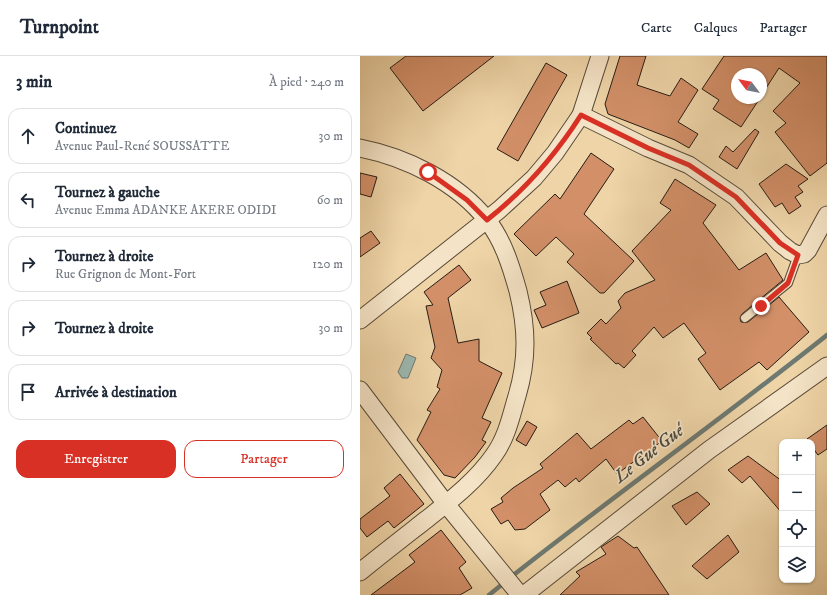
<!DOCTYPE html>
<html lang="fr">
<meta charset="utf-8">
<style>
body{margin:0;font-family:"IM FELL DW Pica",serif;background:#f6f6f7;color:#1f2937}
.controls{position:absolute;right:12px;bottom:12px;display:grid;overflow:hidden;border-radius:8px;box-shadow:0 1px 3px #0004}
.controls button{width:36px;height:36px;display:grid;place-items:center;padding:0;border:0;border-bottom:1px solid #e0e1e3;background:#fff;color:#1f2937;font:20px sans-serif}
.compass{position:absolute;left:371px;top:12px;width:36px;height:36px;border-radius:50%;background:#fff;box-shadow:0 1px 3px #0004;rotate:302deg}
.stop{position:absolute;width:12px;height:12px;margin:-9px;border:3px solid #d93025;border-radius:50%;background:#fff}
.stop.end{background:#d93025;border-color:#fff;box-shadow:0 1px 4px #0008}
.list{margin:0;padding:0;list-style:none}
h2{display:flex;justify-content:space-between;align-items:center;height:52px;margin:0;padding:0 16px;font-size:17px}
h2 small{font-size:13px;font-weight:400;color:#747a83}
.list li{display:grid;grid-template-columns:26px 1fr auto;gap:12px;align-items:center;box-sizing:border-box;height:56px;margin:0 8px 8px;padding:0 8px;border:1px solid #e0e1e3;border-radius:12px}
.list b{display:block;font-size:15px;white-space:nowrap}
.list p{margin:0;font-size:13px;white-space:nowrap;color:#747a83}
.list em{font-size:13px;font-style:normal;color:#747a83}
.actions{display:flex;gap:8px;padding:12px 16px}
.actions a{flex:1;padding:9px 0;border:1px solid #d93025;border-radius:12px;text-align:center;font-size:14px;color:#d93025}
.actions .main{background:#d93025;color:#fff}
.icon{flex:none;width:22px;height:22px;fill:none;stroke:currentColor;stroke-width:2;stroke-linecap:round;stroke-linejoin:round}
.map{position:relative;flex:none;width:467px;height:539px;overflow:hidden}
header{display:flex;align-items:center;gap:24px;box-sizing:border-box;height:56px;padding:0 20px;background:#fff;border-bottom:1px solid #e0e1e3}
header strong{font-size:19px}
nav{display:flex;gap:22px;margin-inline-start:auto;font-size:14px}
main{display:flex}
aside{flex:1;background:#fff}
.map>svg:first-child{display:block}
.water{fill:#9bb7af;stroke:#6d7971}
.lines{fill:none;stroke-linecap:round;stroke-linejoin:round}
.stream{stroke:#6d7971;stroke-width:4.5}
.building{fill:#d28f68;stroke:#271c13}
.service-casing{stroke:#594a38;stroke-width:10}
.minor-casing{stroke:#594a38;stroke-width:19}
.service{stroke:#f4e3c6;stroke-width:8}
.minor{stroke:#f4e3c6;stroke-width:17}
.route{stroke:#d93025;stroke-width:5}
.labels{text-anchor:middle;dominant-baseline:central;stroke-width:3.5;stroke-linejoin:round;paint-order:stroke}
.water-label{font-size:18px;font-style:italic;fill:#4a4a42;stroke:#f4e3c6}
</style>
<header>
<strong>Turnpoint</strong>
<nav><a>Carte</a><a>Calques</a><a>Partager</a></nav>
</header>
<main>
<aside>
<h2>3 min<small>À pied · 240 m</small></h2>
<ul class="list">
<li><svg class="icon" aria-label="ahead" viewBox="0 0 24 24"><path d="M12 20V5M6 11l6-6 6 6"/></svg><div><b>Continuez</b><p>Avenue Paul-René SOUSSATTE</p></div><em>30 m</em></li>
<li><svg class="icon" aria-label="left" viewBox="0 0 24 24"><path d="M17 20v-9H6M10 6l-5 5 5 5"/></svg><div><b>Tournez à gauche</b><p>Avenue Emma ADANKE AKERE ODIDI</p></div><em>60 m</em></li>
<li><svg class="icon" aria-label="right" viewBox="0 0 24 24"><path d="M7 20v-9h11M14 6l5 5-5 5"/></svg><div><b>Tournez à droite</b><p>Rue Grignon de Mont-Fort</p></div><em>120 m</em></li>
<li><svg class="icon" aria-label="right" viewBox="0 0 24 24"><path d="M7 20v-9h11M14 6l5 5-5 5"/></svg><div><b>Tournez à droite</b></div><em>30 m</em></li>
<li><svg class="icon" aria-label="arrive" viewBox="0 0 24 24"><path d="M6 21V4h12l-3 4 3 4H6"/></svg><div><b>Arrivée à destination</b></div></li>
</ul>
<div class="actions"><a class="main">Enregistrer</a><a>Partager</a></div>
</aside>
<div class="map">
<svg width="467" height="539" viewBox="0 0 467 539">
<rect width="100%" height="100%" fill="#eed4a7"/>
<filter id="stains"><feTurbulence type="fractalNoise" baseFrequency=".005" numOctaves="4"/><feColorMatrix values="0 0 0 0 .2 0 0 0 0 .09 0 0 0 0 .02 0 0 0 .5 -.17"/></filter>
<radialGradient id="worn" r=".72"><stop offset=".6" stop-color="#630" stop-opacity="0"/><stop offset="1" stop-color="#630" stop-opacity=".3"/></radialGradient>
<polygon class="water" points="46,298 56,302 48,322 42,322 38,316"/>
<g class="lines">
<g class="stream">
<path d="M 151,521 C 255,439 363,362 467,279"/>
<polyline points="129,539 145,526"/>
</g>
</g>
<g class="building">
<polygon points="46,0 134,0 63,55 30,12"/>
<polygon points="260,0 286,0 277,29 310,40 321,22 338,34 318,66 338,78 329,92 315,84 248,58 245,48"/>
<polygon points="364,0 467,0 467,107 450,120 415,76 426,67 413,55 440,27 419,12 401,40 401,18 377,18 377,42 400,42 381,71 353,53 359,44 342,33"/>
<polygon points="186,7 207,19 158,105 137,93"/>
<polygon points="395,73 399,76 377,113 359,101 366,90 373,96"/>
<polygon points="231,97 254,113 224,158 274,205 244,237 240,237 207,206 214,198 196,181 176,200 154,178 195,138 200,143"/>
<polygon points="426,108 448,123 438,130 443,136 435,141 441,150 429,158 422,147 415,151 399,128"/>
<polygon points="0,117 17,121 11,141 0,138"/>
<polygon points="315,123 356,149 343,167 379,214 406,197 423,224 382,258 380,262 381,266 388,266 419,241 449,276 407,314 399,306 360,334 338,303 346,297 324,267 303,282 294,271 272,295 276,299 264,312 258,307 256,308 230,283 232,282 227,277 241,263 246,268 261,252 258,245 265,237 295,224 272,195 311,154 300,147"/>
<polygon points="11,175 20,187 0,201 0,182"/>
<polygon points="99,209 111,224 88,242 98,287 119,283 119,305 142,317 122,362 131,366 122,384 126,386 115,401 95,422 84,419 57,384 71,356 67,354 80,333 77,331 82,314 71,302 75,291 66,250 73,249 64,236"/>
<polygon points="207,225 219,257 182,272 174,254 186,249 180,236"/>
<polygon points="283,361 302,385 257,418 246,403 219,426 216,422 205,431 198,424 180,438 190,454 165,473 155,474 148,464 141,468 131,453 143,446 141,442 153,432 183,412 180,408 217,377 231,393 269,364 273,368"/>
<polygon points="167,365 177,371 166,390 156,384"/>
<polygon points="467,369 467,393 458,399 452,391 452,386 449,386 447,383"/>
<polygon points="388,400 422,425 422,457 390,420 382,427 368,414"/>
<polygon points="40,418 64,448 34,472 28,465 7,481 0,472 0,463 30,440 24,432"/>
<polygon points="337,436 350,448 326,469 312,450"/>
<polygon points="81,474 106,506 99,512 112,532 100,539 11,539 55,506 49,499"/>
<polygon points="368,479 379,496 347,523 332,510"/>
<polygon points="258,480 274,492 277,491 309,539 200,539 220,520 216,516 246,498 241,491"/>
</g>
<g class="lines">
<g class="service-casing">
<polyline id="service" points="385,262 428,227 438,199"/>
</g>
<g class="minor-casing">
<g id="minor">
<polyline points="221,59 288,92 329,109 376,141 420,187 430,195 438,199 444,198 448,194 467,159"/>
<path d="M 0,92 C 46,101 97,126 127,164 C 143,184 151,210 158,235 C 167,272 168,303 157,340 C 151,360 147,381 134,399 C 116,425 91,444 67,463 C 44,481 22,498 0,516"/>
<polyline points="0,264 139,154 174,122 195,97 221,59 240,0"/>
<polyline points="0,334 86,448 160,539"/>
<polyline points="164,539 349,394 467,310"/>
</g>
</g>
<use href="#service" class="service"/>
<use href="#minor" class="minor"/>
</g>
<g class="lines">
<path class="route" d="M 68,116 L 107,144 L 127,164 C 165,134 195,100 221,59 L 288,92 L 329,109 L 376,141 L 420,187 L 438,199 L 428,227 L 401,250"/>
</g>
<g class="labels">
<g class="water-label">
<text transform="translate(289 398) rotate(-38)">Le Gué Gué</text>
</g>
</g>
<rect width="100%" height="100%" filter="url(#stains)"/>
<rect width="100%" height="100%" fill="url(#worn)"/>
</svg>
<div class="controls">
<button>+</button>
<button>−</button>
<button><svg class="icon" aria-label="locate" viewBox="0 0 24 24"><circle cx="12" cy="12" r="6"/><path d="M12 2v4M12 18v4M2 12h4M18 12h4"/></svg></button>
<button><svg class="icon" aria-label="layers" viewBox="0 0 24 24"><path d="M12 4l9 5-9 5-9-5zM3 14l9 5 9-5"/></svg></button>
</div>
<svg class="compass" viewBox="-18 -18 36 36"><path d="M0-13l5 13h-10z" fill="#e53935"/><path d="M0 13l5-13h-10z" fill="#747a83"/></svg>
<div class="stop" style="left:68px;top:116px"></div>
<div class="stop end" style="left:401px;top:250px"></div>
</div>
</main>
